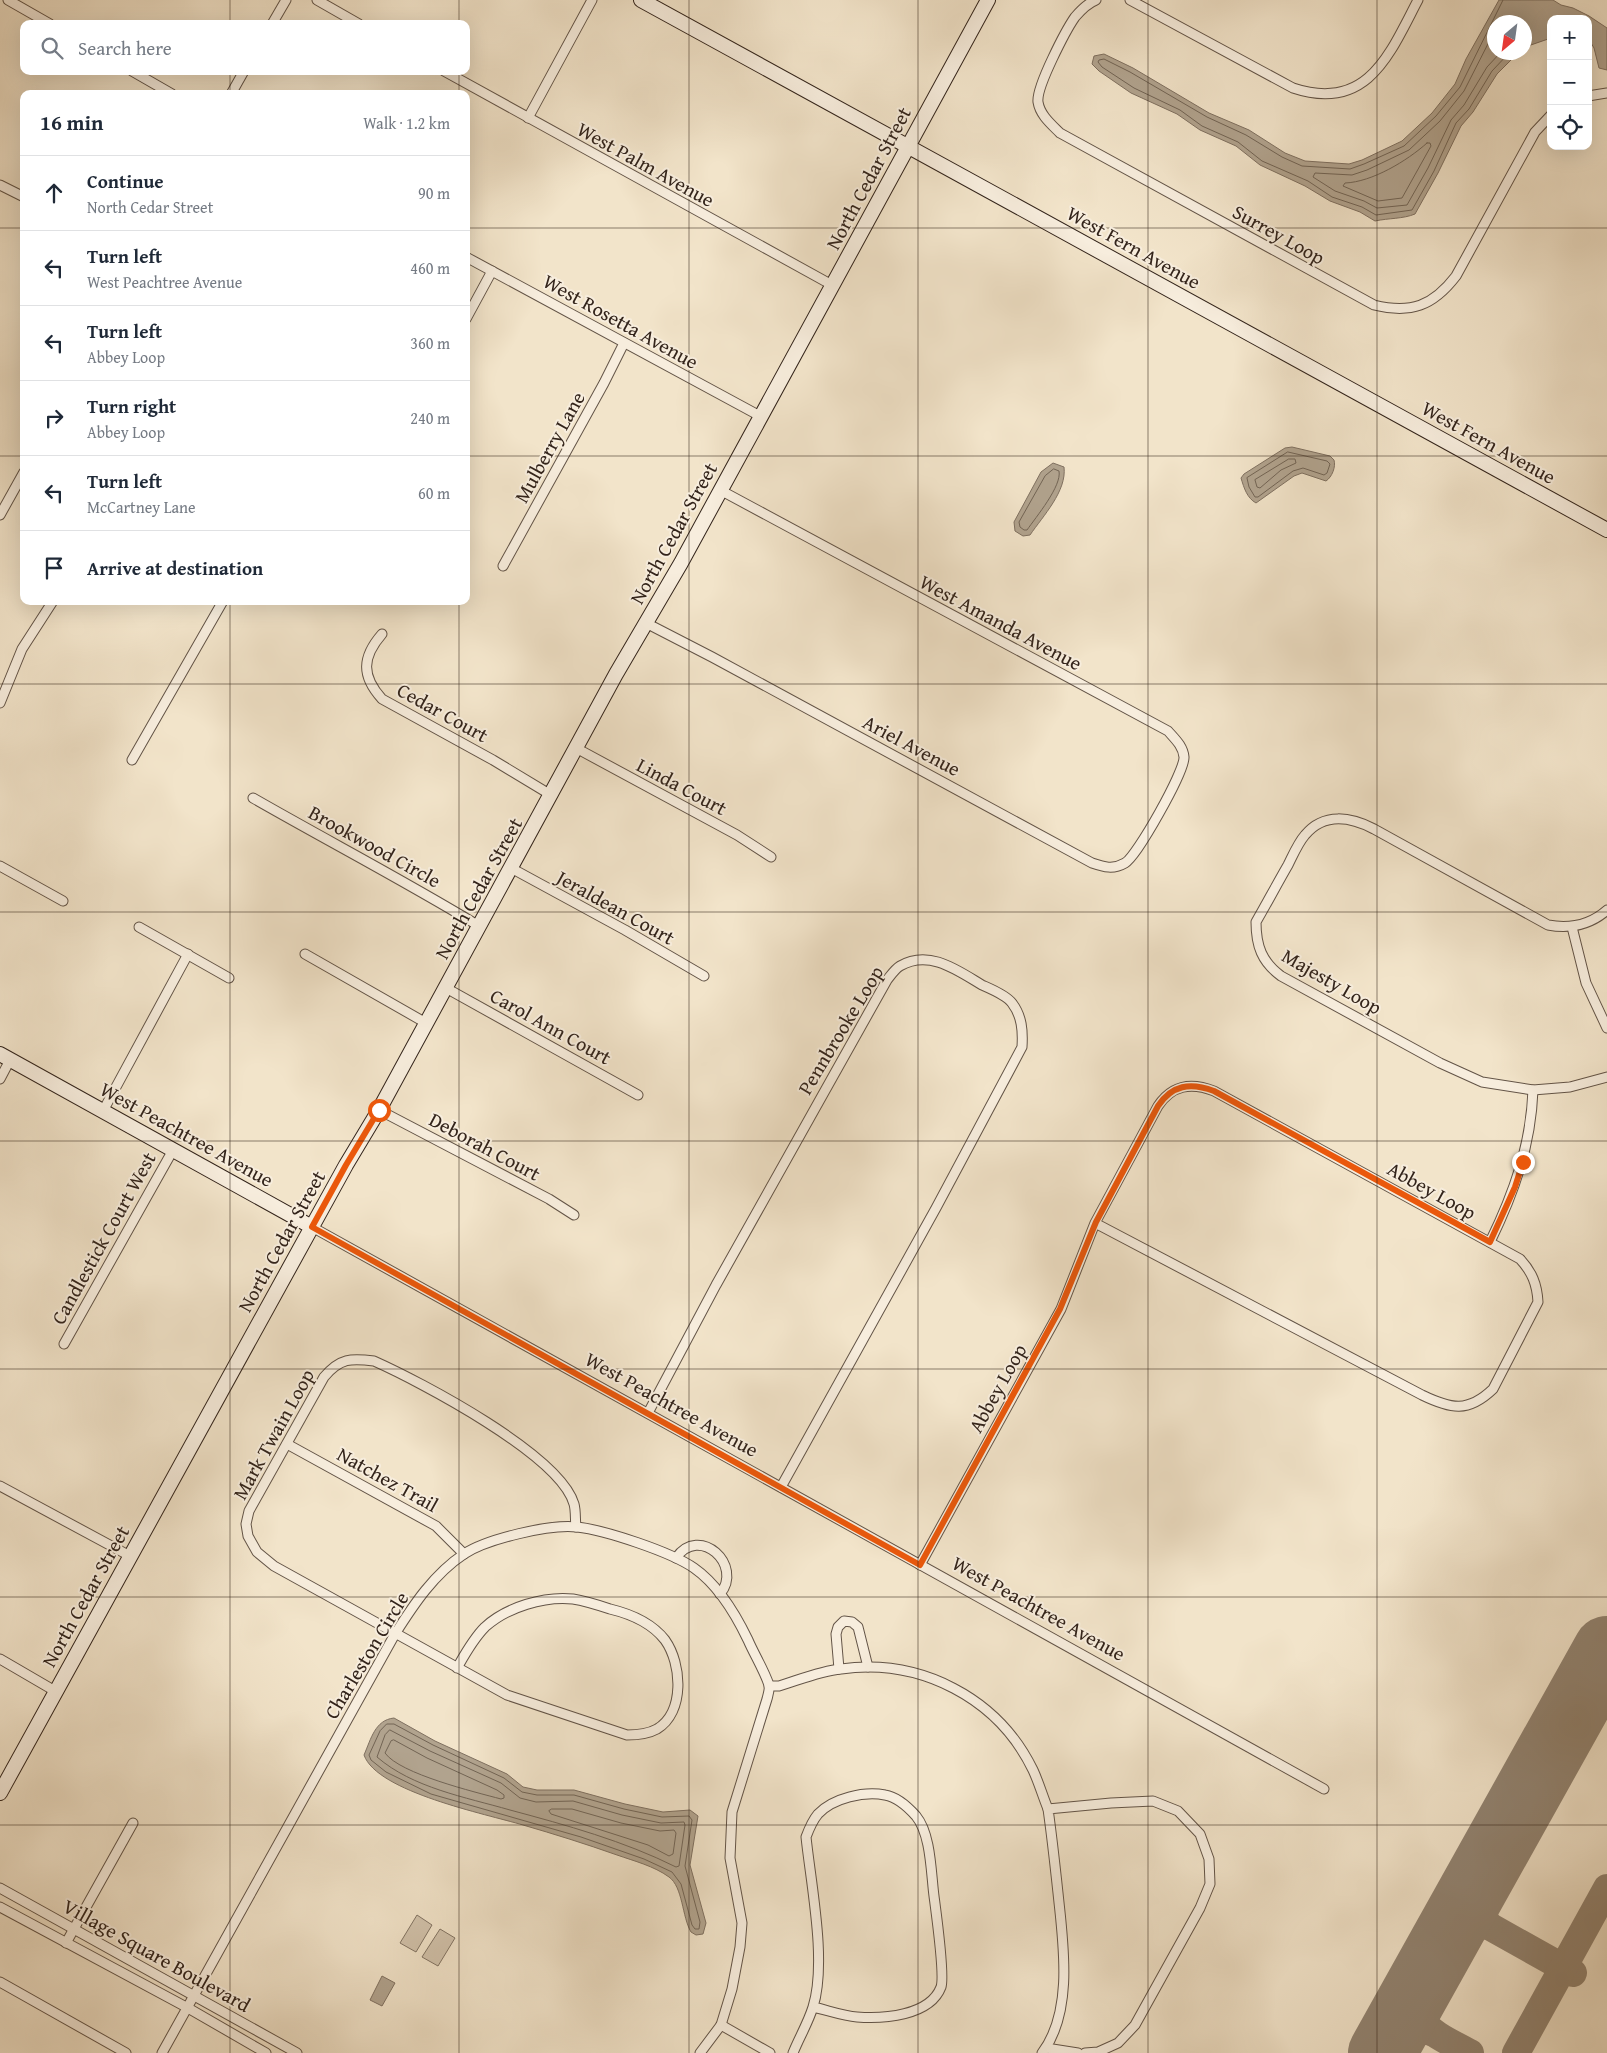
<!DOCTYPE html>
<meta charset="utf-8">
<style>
body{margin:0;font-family:"Gentium Book Plus",serif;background:#f6f6f7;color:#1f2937}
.controls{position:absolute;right:15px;top:15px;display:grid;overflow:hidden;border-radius:10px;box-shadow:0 5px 20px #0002}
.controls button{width:45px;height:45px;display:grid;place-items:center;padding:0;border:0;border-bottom:1px solid #e0e1e3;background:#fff;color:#1f2937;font:25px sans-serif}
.compass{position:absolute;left:1487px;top:15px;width:45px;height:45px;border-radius:50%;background:#fff;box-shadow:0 5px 20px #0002;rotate:209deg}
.stop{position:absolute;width:15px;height:15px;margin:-11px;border:4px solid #ea580c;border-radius:50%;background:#fff}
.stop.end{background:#ea580c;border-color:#fff;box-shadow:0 1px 5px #0008}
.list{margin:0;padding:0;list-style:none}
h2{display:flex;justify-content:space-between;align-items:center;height:65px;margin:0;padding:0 20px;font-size:21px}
h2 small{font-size:16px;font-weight:400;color:#747a83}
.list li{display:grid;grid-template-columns:32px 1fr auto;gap:15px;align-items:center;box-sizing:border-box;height:75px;padding:0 20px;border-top:1px solid #e0e1e3}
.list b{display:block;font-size:19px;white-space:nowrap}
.list p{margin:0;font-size:16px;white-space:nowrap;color:#747a83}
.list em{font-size:16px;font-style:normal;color:#747a83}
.icon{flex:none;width:28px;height:28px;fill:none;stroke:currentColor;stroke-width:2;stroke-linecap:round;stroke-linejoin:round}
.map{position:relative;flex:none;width:1607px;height:2053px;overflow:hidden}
.search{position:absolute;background:#fff;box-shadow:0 5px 20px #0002;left:20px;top:20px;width:450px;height:55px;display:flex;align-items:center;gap:12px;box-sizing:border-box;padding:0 18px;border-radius:10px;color:#747a83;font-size:19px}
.panel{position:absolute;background:#fff;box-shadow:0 5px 20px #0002;left:20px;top:90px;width:450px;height:515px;border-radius:10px}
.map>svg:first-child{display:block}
.green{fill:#d2c3ac;stroke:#827464}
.water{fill:#b1a38e;stroke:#7f7060}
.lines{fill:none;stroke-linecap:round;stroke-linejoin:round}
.shore{stroke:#726454;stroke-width:1}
.taxiway{stroke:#928472;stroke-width:28}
.runway{stroke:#928472;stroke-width:68}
.street-casing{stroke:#635447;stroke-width:11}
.secondary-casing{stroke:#33241b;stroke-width:16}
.street{stroke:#f7eddd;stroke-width:9}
.secondary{stroke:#f7eddd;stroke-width:14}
.route{stroke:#ea580c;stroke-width:6}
.grid{fill:none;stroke:#33241b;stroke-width:1;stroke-opacity:0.55}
.labels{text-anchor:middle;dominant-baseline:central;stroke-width:4;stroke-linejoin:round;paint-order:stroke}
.street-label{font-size:20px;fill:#33241b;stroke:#f7eddd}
</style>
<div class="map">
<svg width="1607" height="2053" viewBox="0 0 1607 2053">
<rect width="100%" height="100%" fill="#f2e4ca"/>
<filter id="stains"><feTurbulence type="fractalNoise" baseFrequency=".004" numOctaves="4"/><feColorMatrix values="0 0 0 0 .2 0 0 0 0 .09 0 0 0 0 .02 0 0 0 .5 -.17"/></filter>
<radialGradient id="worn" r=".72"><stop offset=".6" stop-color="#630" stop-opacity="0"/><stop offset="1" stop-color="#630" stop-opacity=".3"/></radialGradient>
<g class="green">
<polygon points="417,1915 432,1925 416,1952 400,1943"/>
<polygon points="440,1929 455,1938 438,1966 422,1957"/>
</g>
<g class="water">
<path d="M 1499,0 L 1553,0 L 1561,5 L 1573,8 L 1589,16 L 1607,28 L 1607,70 L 1599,68 L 1594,48 L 1588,38 L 1588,19 L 1551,19 L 1551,38 L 1525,47 L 1524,22 L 1494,22 L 1494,52 L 1518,53 L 1497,74 L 1473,112 L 1461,126 L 1438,173 L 1415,214 C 1403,219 1389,218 1375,221 L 1360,212 L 1330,201 L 1305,186 L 1260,165 L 1236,146 L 1200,130 L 1177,114 L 1131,93 L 1099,71 L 1092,64 L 1094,56 L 1104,54 L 1133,68 L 1209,113 L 1249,130 L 1285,153 L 1305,161 L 1349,164 L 1362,160 L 1402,141 L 1432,113 L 1455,84 L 1466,59 Z"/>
<path d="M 1292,447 L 1330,456 L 1334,460 C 1336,467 1332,477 1326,481 L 1302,473 L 1294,476 L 1256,503 C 1247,498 1244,488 1241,478 L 1244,474 L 1285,448 Z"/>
<path d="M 1053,463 L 1064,467 C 1067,491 1043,516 1030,535 L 1023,536 L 1015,531 L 1014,522 L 1041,472 Z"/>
<path d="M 394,1718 L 435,1741 L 507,1774 L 523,1787 L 537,1790 L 574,1790 L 625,1804 L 663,1812 L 690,1810 L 698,1816 L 690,1865 L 706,1923 L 703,1934 L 696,1935 L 691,1932 C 682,1917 683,1887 669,1877 C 654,1866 634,1861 617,1855 C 586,1844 554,1834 523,1825 C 486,1814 377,1792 364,1755 C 371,1739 375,1720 394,1718 Z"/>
<polygon points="382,1976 395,1983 382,2006 370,2000"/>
</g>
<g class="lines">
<g class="shore">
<polyline points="1503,0 1460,87 1436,116 1404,146 1364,164 1350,169 1302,166 1282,157 1246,135 1207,117 1130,72 1104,59 1099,60 1098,62 1102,67 1134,88 1180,110 1202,126 1238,142 1262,161 1308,181 1332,197 1362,207 1376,215 1412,210 1434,171 1456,123 1469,109 1492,71 1510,52"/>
<polyline points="1494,32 1464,91 1440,121 1409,150 1367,170 1352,175 1315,173 1313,177 1335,191 1364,201 1377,208 1407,205 1428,168 1451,120 1464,105 1487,67 1501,52"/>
<path d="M 1427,143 L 1430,143 L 1431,146 L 1402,198 L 1378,201 L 1343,186 L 1345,183 C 1372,182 1407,161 1427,143 Z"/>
<polygon points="1288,452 1327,461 1330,464 1327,473 1324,475 1303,468 1293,471 1258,497 1255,497 1249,487 1247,478"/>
<polygon points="1289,459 1295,459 1296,463 1281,470 1260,488 1257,487 1255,480"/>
<path d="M 1054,469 L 1059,471 C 1062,486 1036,517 1027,530 L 1024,530 L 1020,527 L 1019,522 L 1045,476 Z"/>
<polygon points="387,1724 394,1724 433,1745 504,1778 522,1792 537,1795 574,1795 624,1809 662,1817 689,1816 692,1820 685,1866 700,1922 699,1929 695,1929 692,1925 681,1884 672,1872 644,1859 581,1837 431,1794 386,1772 371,1760 369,1755 380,1731"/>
<path d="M 390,1730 L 430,1751 L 501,1783 L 520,1798 L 536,1802 L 573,1801 L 622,1815 L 661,1823 L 684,1822 L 685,1825 L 679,1866 L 676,1867 C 624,1841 566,1825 510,1810 C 465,1797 413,1788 377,1757 L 385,1735 Z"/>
<path d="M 394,1740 L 427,1758 L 497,1790 L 504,1795 L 504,1798 L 501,1799 C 475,1792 400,1774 385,1753 L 391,1741 Z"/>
<polygon points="552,1809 572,1809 621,1823 660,1831 674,1830 676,1833 673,1854 669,1856 648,1845 551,1814 549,1811"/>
</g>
<g class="taxiway">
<polyline points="1474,1887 1476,1905 1489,1926 1573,1973"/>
<polyline points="1448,1934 1478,1924 1489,1926"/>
<path d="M 1418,1988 C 1416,2032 1436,2034 1470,2053"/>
<path d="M 1389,2040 C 1404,2031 1415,2028 1432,2032"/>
<polyline points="1516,2053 1607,1888"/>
</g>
<polyline class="runway" points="1382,2053 1607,1650"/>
<g class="street-casing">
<g id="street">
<polyline points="8,0 50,24"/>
<polyline points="317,0 359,24"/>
<path d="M 1096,0 C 1088,3 1081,10 1075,17 C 1066,30 1036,87 1038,102 C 1040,115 1051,124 1060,133 L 1374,305 C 1411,314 1433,306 1456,276 L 1535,132 L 1551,115"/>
<path d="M 1130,0 L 1293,88 C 1368,113 1390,53 1418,0"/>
<polyline points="272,24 286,0"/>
<polyline points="132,71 172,94"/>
<polyline points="444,71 832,285"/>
<polyline points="231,94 244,71"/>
<polyline points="1588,96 1607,93"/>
<polyline points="528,118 592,0"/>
<polyline points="0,185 24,197"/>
<polyline points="466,257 760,416"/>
<polyline points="466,319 492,271"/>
<polyline points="0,515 24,472"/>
<polyline points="503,566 604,383 624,343"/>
<path d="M 646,623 L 712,657 L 1092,863 C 1104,867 1113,870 1125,863 C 1137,856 1185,771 1184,757 C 1183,746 1175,739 1168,731 L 720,490"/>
<path d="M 382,634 C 362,657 361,676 382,699 L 493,760 L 551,795"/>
<polyline points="0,703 22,649 53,601"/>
<polyline points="576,748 737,835 771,857"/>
<polyline points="132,760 223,601"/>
<path d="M 253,798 C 328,841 405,881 479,926"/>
<polyline points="0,866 63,901"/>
<polyline points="511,868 625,930 704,976"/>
<path d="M 1607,910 C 1590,925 1570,929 1548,925 L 1374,829 C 1351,817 1324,812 1305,835 C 1298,843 1293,855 1288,865 C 1277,884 1267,903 1256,922 C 1256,946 1262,962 1281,976 L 1440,1063 L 1482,1082 L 1533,1090 L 1570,1087 L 1607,1077"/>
<polyline points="139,927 229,978"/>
<polyline points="1572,927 1586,983 1607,1028"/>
<polyline points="305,954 426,1023"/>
<polyline points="446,988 638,1095"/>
<polyline points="0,1079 10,1060"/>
<polyline points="379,1110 549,1199 574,1215"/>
<polyline points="103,1111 188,954"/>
<polyline points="312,1227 1324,1789"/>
<path d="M 1490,1242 C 1514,1193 1531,1145 1533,1090"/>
<polyline points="64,1344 173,1150"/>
<path d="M 648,1413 L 716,1285 L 887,980 C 891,975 895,969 900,966 C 929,949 957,970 982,985 C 991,989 1006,995 1012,1003 C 1022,1016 1023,1031 1022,1047 L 936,1208 L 781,1487"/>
<polyline points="287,1444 436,1526 464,1554"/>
<polyline points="0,1486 130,1556"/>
<path d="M 676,1558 C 699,1524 744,1565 720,1594"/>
<path d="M 920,1565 L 1061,1309 L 1095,1223 L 1158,1106 C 1172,1085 1191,1082 1214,1091 L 1520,1259 C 1532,1272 1537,1284 1538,1302 L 1493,1389 C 1468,1413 1451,1409 1422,1395 L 1095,1223"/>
<polyline points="0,1659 55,1691"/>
<path d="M 457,1668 C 465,1654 473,1639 485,1627 C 507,1607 544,1596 573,1599 C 586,1601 598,1605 610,1609 C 631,1614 651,1622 665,1640 C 682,1664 685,1712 657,1729 C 648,1734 637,1735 627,1735 L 507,1695 L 274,1566 L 257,1552 L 248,1536 L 246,1524 L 249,1511 L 324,1377 C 340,1358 351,1358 374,1361 C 421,1382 560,1455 574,1504 C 576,1511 575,1520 576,1527"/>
<polyline points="839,1669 836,1634 838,1627 844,1621 852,1622 858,1627 868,1667"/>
<path d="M 769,1686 L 779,1686 C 799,1680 820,1671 841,1669 C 921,1658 998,1698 1033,1770 C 1039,1783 1043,1797 1048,1809"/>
<polyline points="0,1888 297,2053"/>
<polyline points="0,1907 188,2008 266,2053"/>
<polyline points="66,1943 133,1823"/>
<polyline points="0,1982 126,2053"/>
<polyline points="721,2025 770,2053"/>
<polyline points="1046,2048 1078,2053"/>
<path d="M 162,2053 L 395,1634 C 414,1604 434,1574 464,1554 C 487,1539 549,1524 577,1527 C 605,1530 671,1552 694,1568 C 717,1584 736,1615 748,1640 C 754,1654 764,1670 769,1685 C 770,1689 768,1695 767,1699 L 732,1812 L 730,1858 L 742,1923 L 740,1947 L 732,1989 L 721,2025 L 700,2053"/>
<path d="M 793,2053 C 799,2038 808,2023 813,2007 C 827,1962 811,1885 806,1837 C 809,1829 812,1821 818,1814 C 833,1798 864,1791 885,1795 C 897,1797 908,1807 916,1816 C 931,1834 931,1873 934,1896 C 936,1912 945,1975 941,1987 C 930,2016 883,2019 857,2017 C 843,2016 827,2010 813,2007"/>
<path d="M 1042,2053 C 1074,2011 1063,1942 1058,1893 C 1055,1865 1052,1837 1048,1809 L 1111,1803 L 1153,1801 L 1178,1811 L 1200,1834 L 1209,1859 L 1210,1884 L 1200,1908 L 1135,2025 L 1118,2043 L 1098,2052 L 1085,2053"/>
</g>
</g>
<g class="secondary-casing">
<g id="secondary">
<polyline points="641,0 1607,530"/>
<polyline points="0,1054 312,1227"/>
<polyline points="0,1793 346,1165 379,1110 616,674 681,563 988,0"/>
</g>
</g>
<use href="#street" class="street"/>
<use href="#secondary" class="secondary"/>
</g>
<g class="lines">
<path class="route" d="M 379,1110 L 346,1165 L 312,1227 L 920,1565 L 1060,1309 L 1096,1222 L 1158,1106 C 1172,1085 1190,1082 1214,1091 L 1490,1242 L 1515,1187 L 1523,1162"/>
</g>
<path class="grid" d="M 230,0 L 230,24M 459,0 L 459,24M 689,0 L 689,2053M 918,0 L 918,2053M 1148,0 L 1148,2053M 1377,0 L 1377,2053M 230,71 L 230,94M 459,71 L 459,94M 0,228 L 24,228M 466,228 L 1607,228M 0,456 L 24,456M 466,456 L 1607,456M 230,601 L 230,2053M 459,601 L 459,2053M 0,684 L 1607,684M 0,912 L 1607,912M 0,1141 L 1607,1141M 0,1369 L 1607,1369M 0,1597 L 1607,1597M 0,1825 L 1607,1825"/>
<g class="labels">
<g class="street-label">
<text transform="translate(646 164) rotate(29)">West Palm Avenue</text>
<text transform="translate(868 178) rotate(-62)">North Cedar Street</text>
<text transform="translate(1279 234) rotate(29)">Surrey Loop</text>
<text transform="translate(1134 247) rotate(29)">West Fern Avenue</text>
<text transform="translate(621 321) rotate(29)">West Rosetta Avenue</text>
<text transform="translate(1489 442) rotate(29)">West Fern Avenue</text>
<text transform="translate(549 447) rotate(-61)">Mulberry Lane</text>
<text transform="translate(673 533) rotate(-61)">North Cedar Street</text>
<text transform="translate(1001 622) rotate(28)">West Amanda Avenue</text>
<text transform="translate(443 712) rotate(29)">Cedar Court</text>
<text transform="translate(912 745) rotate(28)">Ariel Avenue</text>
<text transform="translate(682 786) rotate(28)">Linda Court</text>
<text transform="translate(375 846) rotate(29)">Brookwood Circle</text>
<text transform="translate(478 888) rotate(-61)">North Cedar Street</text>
<text transform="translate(616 907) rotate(29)">Jeraldean Court</text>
<text transform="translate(1332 981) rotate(30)">Majesty Loop</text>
<text transform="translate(551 1026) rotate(29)">Carol Ann Court</text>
<text transform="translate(840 1030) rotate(-59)">Pennbrooke Loop</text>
<text transform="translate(187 1134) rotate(29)">West Peachtree Avenue</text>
<text transform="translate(485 1146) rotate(28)">Deborah Court</text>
<text transform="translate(1432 1190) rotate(29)">Abbey Loop</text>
<text transform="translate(103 1238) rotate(-61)">Candlestick Court West</text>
<text transform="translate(281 1241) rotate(-61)">North Cedar Street</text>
<text transform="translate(997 1388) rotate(-61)">Abbey Loop</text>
<text transform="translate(672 1404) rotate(29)">West Peachtree Avenue</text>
<text transform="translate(273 1434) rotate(-61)">Mark Twain Loop</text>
<text transform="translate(388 1479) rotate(29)">Natchez Trail</text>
<text transform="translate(85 1596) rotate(-61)">North Cedar Street</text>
<text transform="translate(1039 1608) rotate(29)">West Peachtree Avenue</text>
<text transform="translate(366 1655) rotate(-59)">Charleston Circle</text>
<text transform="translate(157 1955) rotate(29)">Village Square Boulevard</text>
</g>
</g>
<rect width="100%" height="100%" filter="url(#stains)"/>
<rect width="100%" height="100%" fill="url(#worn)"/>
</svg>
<div class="controls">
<button>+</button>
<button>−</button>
<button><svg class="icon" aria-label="locate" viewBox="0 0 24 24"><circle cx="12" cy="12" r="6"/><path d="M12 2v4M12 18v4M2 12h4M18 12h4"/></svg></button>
</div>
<svg class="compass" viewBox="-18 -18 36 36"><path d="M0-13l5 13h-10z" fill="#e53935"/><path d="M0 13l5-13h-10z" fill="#747a83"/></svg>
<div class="stop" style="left:379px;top:1110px"></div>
<div class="stop end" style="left:1523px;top:1162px"></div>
<div class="search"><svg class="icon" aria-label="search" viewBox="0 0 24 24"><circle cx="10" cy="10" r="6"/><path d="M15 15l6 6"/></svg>Search here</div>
<section class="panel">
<h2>16 min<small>Walk · 1.2 km</small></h2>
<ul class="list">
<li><svg class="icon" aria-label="ahead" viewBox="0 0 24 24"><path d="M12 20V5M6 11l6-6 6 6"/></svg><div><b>Continue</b><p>North Cedar Street</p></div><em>90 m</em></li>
<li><svg class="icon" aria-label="left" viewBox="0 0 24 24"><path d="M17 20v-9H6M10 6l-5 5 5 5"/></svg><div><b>Turn left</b><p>West Peachtree Avenue</p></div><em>460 m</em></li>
<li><svg class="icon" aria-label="left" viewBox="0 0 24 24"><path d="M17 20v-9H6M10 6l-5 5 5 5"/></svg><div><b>Turn left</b><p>Abbey Loop</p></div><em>360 m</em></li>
<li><svg class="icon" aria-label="right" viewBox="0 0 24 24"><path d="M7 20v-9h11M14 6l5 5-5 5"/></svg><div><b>Turn right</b><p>Abbey Loop</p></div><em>240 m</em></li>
<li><svg class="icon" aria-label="left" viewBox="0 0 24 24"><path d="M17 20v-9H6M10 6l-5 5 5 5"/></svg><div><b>Turn left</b><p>McCartney Lane</p></div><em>60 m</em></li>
<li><svg class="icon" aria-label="arrive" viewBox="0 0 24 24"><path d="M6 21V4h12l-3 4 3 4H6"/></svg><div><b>Arrive at destination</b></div></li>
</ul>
</section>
</div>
